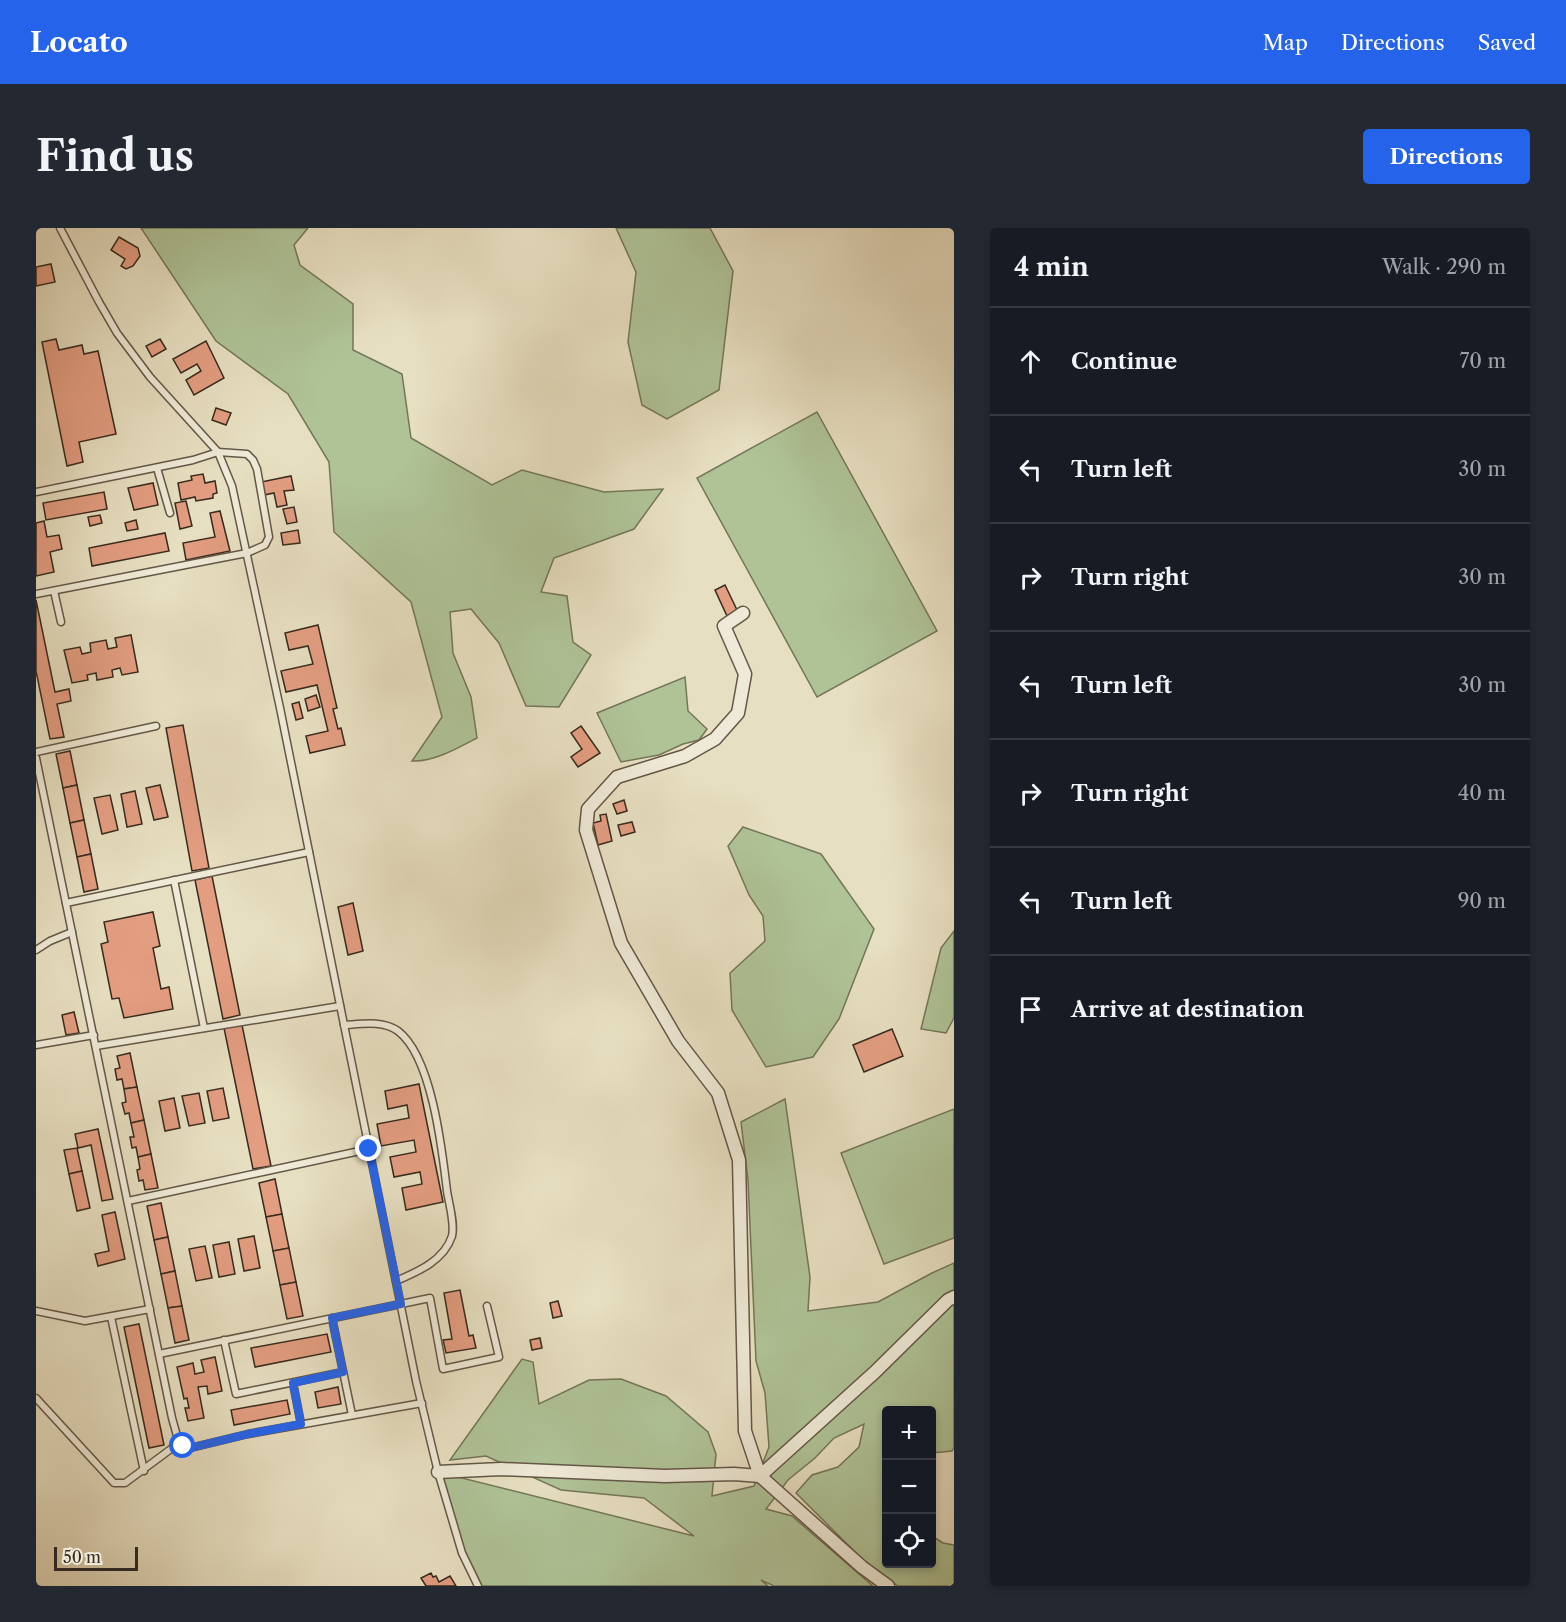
<!DOCTYPE html>
<meta charset="utf-8">
<style>
body{margin:0;font-family:"Libre Caslon Text",serif;background:#242831;color:#f1f3f6}
.controls{position:absolute;right:18px;bottom:18px;display:grid;overflow:hidden;border-radius:6px;box-shadow:0 3px 9px #0003}
.controls button{width:54px;height:54px;display:grid;place-items:center;padding:0;border:0;border-bottom:2px solid #363941;background:#171b24;color:#f1f3f6;font:30px sans-serif}
.scale{position:absolute;left:18px;bottom:15px;width:84px;box-sizing:border-box;padding-left:6px;border:3px solid #382a1e;border-top:0;font-size:16px;line-height:21px;white-space:nowrap;color:#382a1e;-webkit-text-stroke:4px #efead7;paint-order:stroke}
.stop{position:absolute;width:18px;height:18px;margin:-14px;border:4px solid #2563eb;border-radius:50%;background:#fff}
.stop.end{background:#2563eb;border-color:#fff;box-shadow:0 2px 6px #0008}
.list{margin:0;padding:0;list-style:none}
h2{display:flex;justify-content:space-between;align-items:center;height:78px;margin:0;padding:0 24px;font-size:26px}
h2 small{font-size:20px;font-weight:400;color:#9ea1a6}
.list li{display:grid;grid-template-columns:39px 1fr auto;gap:18px;align-items:center;box-sizing:border-box;height:108px;padding:0 24px;border-top:2px solid #363941}
.list b{display:block;font-size:22px;white-space:nowrap}
.list em{font-size:20px;font-style:normal;color:#9ea1a6}
.icon{flex:none;width:33px;height:33px;fill:none;stroke:currentColor;stroke-width:2;stroke-linecap:round;stroke-linejoin:round}
.map{position:relative;flex:none;width:918px;height:1358px;overflow:hidden;border-radius:6px}
header{display:flex;align-items:center;gap:36px;box-sizing:border-box;height:84px;padding:0 30px;background:#2563eb;color:#fff}
header strong{font-size:28px}
nav{display:flex;gap:33px;margin-inline-start:auto;font-size:21px}
.intro{display:flex;align-items:center;justify-content:space-between;box-sizing:border-box;height:144px;padding:0 36px}
h1{margin:0;font-size:42px}
.button{padding:15px 27px;border-radius:6px;background:#2563eb;color:#fff;font-size:21px;font-weight:700}
main{display:flex;gap:36px;padding:0 36px}
aside{flex:1;background:#171b24;border-radius:6px;box-shadow:0 3px 9px #0003}
.map>svg:first-child{display:block}
.green{fill:#afc397;stroke:#74765a;stroke-width:1.5}
.building{fill:#e39d81;stroke:#382a1e;stroke-width:1.5}
.lines{fill:none;stroke-linecap:round;stroke-linejoin:round}
.service-casing{stroke:#645747;stroke-width:9}
.minor-casing{stroke:#645747;stroke-width:15}
.service{stroke:#efead7;stroke-width:6}
.minor{stroke:#efead7;stroke-width:12}
.route{stroke:#2563eb;stroke-width:8}
</style>
<header>
<strong>Locato</strong>
<nav><a>Map</a><a>Directions</a><a>Saved</a></nav>
</header>
<div class="intro"><h1>Find us</h1><a class="button">Directions</a></div>
<main>
<div class="map">
<svg width="918" height="1358" viewBox="0 0 918 1358">
<rect width="100%" height="100%" fill="#e7dfc1"/>
<filter id="stains"><feTurbulence type="fractalNoise" baseFrequency=".00333" numOctaves="4"/><feColorMatrix values="0 0 0 0 .2 0 0 0 0 .09 0 0 0 0 .02 0 0 0 .5 -.17"/></filter>
<radialGradient id="worn" r=".72"><stop offset=".6" stop-color="#630" stop-opacity="0"/><stop offset="1" stop-color="#630" stop-opacity=".3"/></radialGradient>
<g class="green">
<path d="M 105,0 L 272,0 L 258,17 L 264,37 L 317,76 L 317,122 L 366,146 L 375,210 L 456,257 L 486,242 L 568,264 L 627,261 L 598,301 L 518,330 L 505,364 L 531,368 L 537,414 L 555,427 L 523,479 L 490,478 L 463,415 L 435,381 L 414,384 L 417,425 L 435,469 L 441,510 C 422,520 398,534 376,533 L 406,489 L 375,374 L 298,304 L 293,234 L 252,166 L 180,113 Z"/>
<polygon points="580,0 674,0 697,43 683,162 631,191 606,177 592,114 600,44"/>
<polygon points="781,184 901,403 781,469 661,250"/>
<polygon points="649,449 652,483 671,501 663,512 647,516 623,527 585,534 561,485"/>
<polygon points="707,599 785,626 838,701 803,791 777,829 730,839 696,782 694,745 729,713 727,688 713,667 692,618"/>
<polygon points="918,703 918,790 910,805 885,801 905,720"/>
<polygon points="749,871 774,1049 772,1083 842,1074 896,1045 918,1035 918,1220 916,1223 896,1225 896,1182 850,1182 850,1336 896,1336 896,1308 907,1315 918,1317 918,1358 862,1358 827,1332 760,1265 776,1247 802,1239 823,1219 828,1196 798,1210 779,1230 752,1252 730,1281 756,1288 837,1358 738,1358 725,1352 732,1358 442,1358 426,1325 402,1244 658,1308 608,1270 525,1262 450,1228 414,1232 486,1131 497,1134 503,1176 553,1152 585,1151 630,1168 672,1204 680,1226 676,1268 718,1258 733,1219 729,1165 720,1133 712,952 705,894"/>
<polygon points="918,881 918,1010 848,1036 805,925"/>
</g>
<g class="building">
<polygon points="83,9 102,20 104,28 97,38 90,41 85,38 89,31 75,22"/>
<polygon points="15,36 19,54 0,58 0,39"/>
<polygon points="20,111 23,122 46,117 48,126 62,123 80,206 43,214 47,234 31,238 6,114"/>
<polygon points="124,111 130,121 116,129 110,118"/>
<polygon points="170,113 188,150 158,167 150,152 165,143 161,136 145,145 137,131"/>
<polygon points="180,180 195,185 190,197 176,192"/>
<polygon points="167,246 169,255 179,253 181,265 177,266 177,270 160,273 159,269 145,272 142,255 156,252 155,248"/>
<polygon points="255,248 258,262 248,263 251,277 241,279 238,265 228,267 225,254"/>
<polygon points="117,255 122,277 98,282 92,260"/>
<polygon points="68,264 71,281 10,292 7,275"/>
<polygon points="150,273 156,298 144,301 139,275"/>
<polygon points="258,279 261,294 251,296 247,281"/>
<polygon points="184,283 194,323 150,332 147,315 179,309 174,285"/>
<polygon points="64,287 66,295 54,298 52,289"/>
<polygon points="100,292 102,301 91,303 89,295"/>
<polygon points="8,293 11,309 23,307 26,321 14,324 18,344 0,348 0,295"/>
<polygon points="262,302 264,315 247,317 245,305"/>
<polygon points="129,305 133,323 56,338 53,320"/>
<polygon points="689,357 702,384 691,388 679,362"/>
<polygon points="0,372 19,464 33,461 35,473 21,476 28,509 14,511 0,443"/>
<polygon points="282,397 301,480 297,481 302,501 305,500 309,517 274,525 270,508 292,503 281,457 250,464 245,443 277,436 272,418 253,422 249,405"/>
<polygon points="95,407 102,444 86,447 84,440 76,442 77,449 61,452 60,445 51,447 52,452 36,455 28,422 44,419 46,426 55,424 54,415 70,412 72,421 81,419 79,410"/>
<polygon points="280,467 284,479 272,483 269,471"/>
<polygon points="263,474 267,490 260,492 256,476"/>
<polygon points="147,497 173,640 156,643 130,500"/>
<polygon points="545,498 564,525 542,539 535,529 546,521 535,505"/>
<polygon points="34,523 41,557 27,560 20,526"/>
<polygon points="41,557 48,592 34,595 27,560"/>
<polygon points="124,557 132,589 118,592 110,560"/>
<polygon points="99,563 106,596 91,599 85,566"/>
<polygon points="74,567 82,602 66,606 58,570"/>
<polygon points="588,572 591,583 581,586 577,576"/>
<polygon points="570,586 576,613 562,617 557,595 565,593 564,587"/>
<polygon points="48,592 55,626 41,629 34,595"/>
<polygon points="596,594 599,604 585,608 582,597"/>
<polygon points="55,626 62,661 48,664 41,629"/>
<polygon points="176,648 204,787 187,791 159,652"/>
<polygon points="317,675 327,723 312,727 302,679"/>
<polygon points="117,684 124,718 117,720 125,761 133,759 137,781 88,790 83,770 76,771 65,716 72,714 68,694"/>
<polygon points="38,784 43,805 30,807 26,787"/>
<polygon points="206,797 235,938 217,941 188,800"/>
<polygon points="856,801 867,828 828,844 817,817"/>
<polygon points="94,825 101,859 88,861 86,851 81,852 79,841 84,840 81,828"/>
<polygon points="383,856 407,974 370,982 366,960 386,956 384,944 358,949 354,929 380,924 378,912 345,918 341,896 373,890 371,877 352,881 349,863"/>
<polygon points="101,859 108,892 95,895 93,885 89,886 86,875 90,874 88,861"/>
<polygon points="187,860 193,890 177,893 171,863"/>
<polygon points="163,865 169,895 153,898 146,868"/>
<polygon points="138,870 144,900 129,903 123,873"/>
<polygon points="108,892 115,926 102,929 100,919 96,920 94,909 98,909 95,895"/>
<polygon points="62,901 77,971 66,973 55,917 42,920 39,906"/>
<polygon points="41,920 46,943 33,946 28,922"/>
<polygon points="115,926 122,960 109,962 107,952 103,953 101,942 104,941 102,929"/>
<polygon points="46,943 54,980 41,983 33,946"/>
<polygon points="239,951 246,986 230,989 223,955"/>
<polygon points="125,975 132,1009 118,1012 111,978"/>
<polygon points="79,984 89,1031 62,1038 59,1026 73,1023 66,987"/>
<polygon points="246,986 253,1020 237,1023 230,989"/>
<polygon points="218,1008 224,1040 208,1043 202,1011"/>
<polygon points="132,1009 139,1043 125,1046 118,1012"/>
<polygon points="193,1014 199,1046 183,1049 177,1017"/>
<polygon points="169,1018 176,1050 160,1053 153,1021"/>
<polygon points="253,1020 260,1054 244,1057 237,1023"/>
<polygon points="139,1043 146,1078 132,1080 125,1046"/>
<polygon points="260,1054 267,1088 251,1091 244,1057"/>
<polygon points="424,1062 433,1108 437,1107 440,1120 410,1125 407,1112 416,1111 408,1065"/>
<polygon points="522,1073 526,1088 517,1090 514,1075"/>
<polygon points="146,1078 153,1112 139,1115 132,1080"/>
<polygon points="103,1096 128,1217 113,1220 88,1099"/>
<polygon points="291,1106 295,1124 219,1139 215,1120"/>
<polygon points="504,1110 506,1120 496,1122 494,1112"/>
<polygon points="179,1129 186,1163 172,1166 171,1158 162,1159 168,1190 152,1193 149,1180 153,1180 151,1170 148,1171 141,1139 157,1135 159,1146 168,1144 165,1132"/>
<polygon points="302,1159 305,1176 282,1180 279,1164"/>
<polygon points="251,1172 254,1186 198,1197 195,1182"/>
<polygon points="395,1345 397,1349 400,1348 403,1354 414,1348 420,1358 390,1358 385,1350"/>
</g>
<g class="lines">
<g class="service-casing">
<g id="service">
<polyline points="24,0 63,74 81,105 114,149 182,224 196,258 244,480 380,1153 402,1244 426,1325 442,1358"/>
<polyline points="121,240 134,285"/>
<polyline points="0,264 157,232 182,224 211,226 217,232 221,241 233,309 229,317 211,325 0,366"/>
<polyline points="18,363 25,394"/>
<polyline points="0,524 120,498"/>
<polyline points="0,530 136,1190 143,1215 154,1220 212,1206 386,1175"/>
<polyline points="138,652 168,800"/>
<polyline points="30,675 273,624"/>
<polyline points="0,722 14,713 36,704"/>
<path d="M 308,797 C 325,796 347,792 362,803 C 396,829 406,921 411,963 C 413,976 419,996 416,1008 C 408,1033 381,1044 360,1053"/>
<polyline points="0,817 58,807"/>
<polyline points="60,818 304,778"/>
<polyline points="92,973 333,921"/>
<polyline points="0,1083 49,1093 114,1081"/>
<polyline points="75,1089 108,1243"/>
<polyline points="296,1090 316,1187"/>
<polyline points="188,1112 200,1166 307,1144"/>
<polyline points="123,1126 394,1070 407,1141 463,1129 451,1078"/>
<polyline points="257,1155 265,1196"/>
<polyline points="0,1170 78,1255 89,1255 143,1215"/>
</g>
</g>
<g class="minor-casing">
<g id="minor">
<polyline points="707,385 688,398 709,446 702,485 679,511 649,528 581,549 552,581 550,602 585,715 642,813 682,865 703,932 709,1203 724,1248 826,1339 852,1358"/>
<polyline points="402,1244 465,1241 629,1248 698,1246 724,1248 839,1144 912,1072 918,1069"/>
</g>
</g>
<use href="#service" class="service"/>
<use href="#minor" class="minor"/>
</g>
<g class="lines">
<polyline class="route" points="147,1218 154,1220 212,1206 265,1196 257,1155 307,1144 296,1090 365,1076 333,921"/>
</g>
<rect width="100%" height="100%" filter="url(#stains)"/>
<rect width="100%" height="100%" fill="url(#worn)"/>
</svg>
<div class="controls">
<button>+</button>
<button>−</button>
<button><svg class="icon" aria-label="locate" viewBox="0 0 24 24"><circle cx="12" cy="12" r="6"/><path d="M12 2v4M12 18v4M2 12h4M18 12h4"/></svg></button>
</div>
<div class="scale">50 m</div>
<div class="stop" style="left:147px;top:1218px"></div>
<div class="stop end" style="left:333px;top:921px"></div>
</div>
<aside>
<h2>4 min<small>Walk · 290 m</small></h2>
<ul class="list">
<li><svg class="icon" aria-label="ahead" viewBox="0 0 24 24"><path d="M12 20V5M6 11l6-6 6 6"/></svg><div><b>Continue</b></div><em>70 m</em></li>
<li><svg class="icon" aria-label="left" viewBox="0 0 24 24"><path d="M17 20v-9H6M10 6l-5 5 5 5"/></svg><div><b>Turn left</b></div><em>30 m</em></li>
<li><svg class="icon" aria-label="right" viewBox="0 0 24 24"><path d="M7 20v-9h11M14 6l5 5-5 5"/></svg><div><b>Turn right</b></div><em>30 m</em></li>
<li><svg class="icon" aria-label="left" viewBox="0 0 24 24"><path d="M17 20v-9H6M10 6l-5 5 5 5"/></svg><div><b>Turn left</b></div><em>30 m</em></li>
<li><svg class="icon" aria-label="right" viewBox="0 0 24 24"><path d="M7 20v-9h11M14 6l5 5-5 5"/></svg><div><b>Turn right</b></div><em>40 m</em></li>
<li><svg class="icon" aria-label="left" viewBox="0 0 24 24"><path d="M17 20v-9H6M10 6l-5 5 5 5"/></svg><div><b>Turn left</b></div><em>90 m</em></li>
<li><svg class="icon" aria-label="arrive" viewBox="0 0 24 24"><path d="M6 21V4h12l-3 4 3 4H6"/></svg><div><b>Arrive at destination</b></div></li>
</ul>
</aside>
</main>
